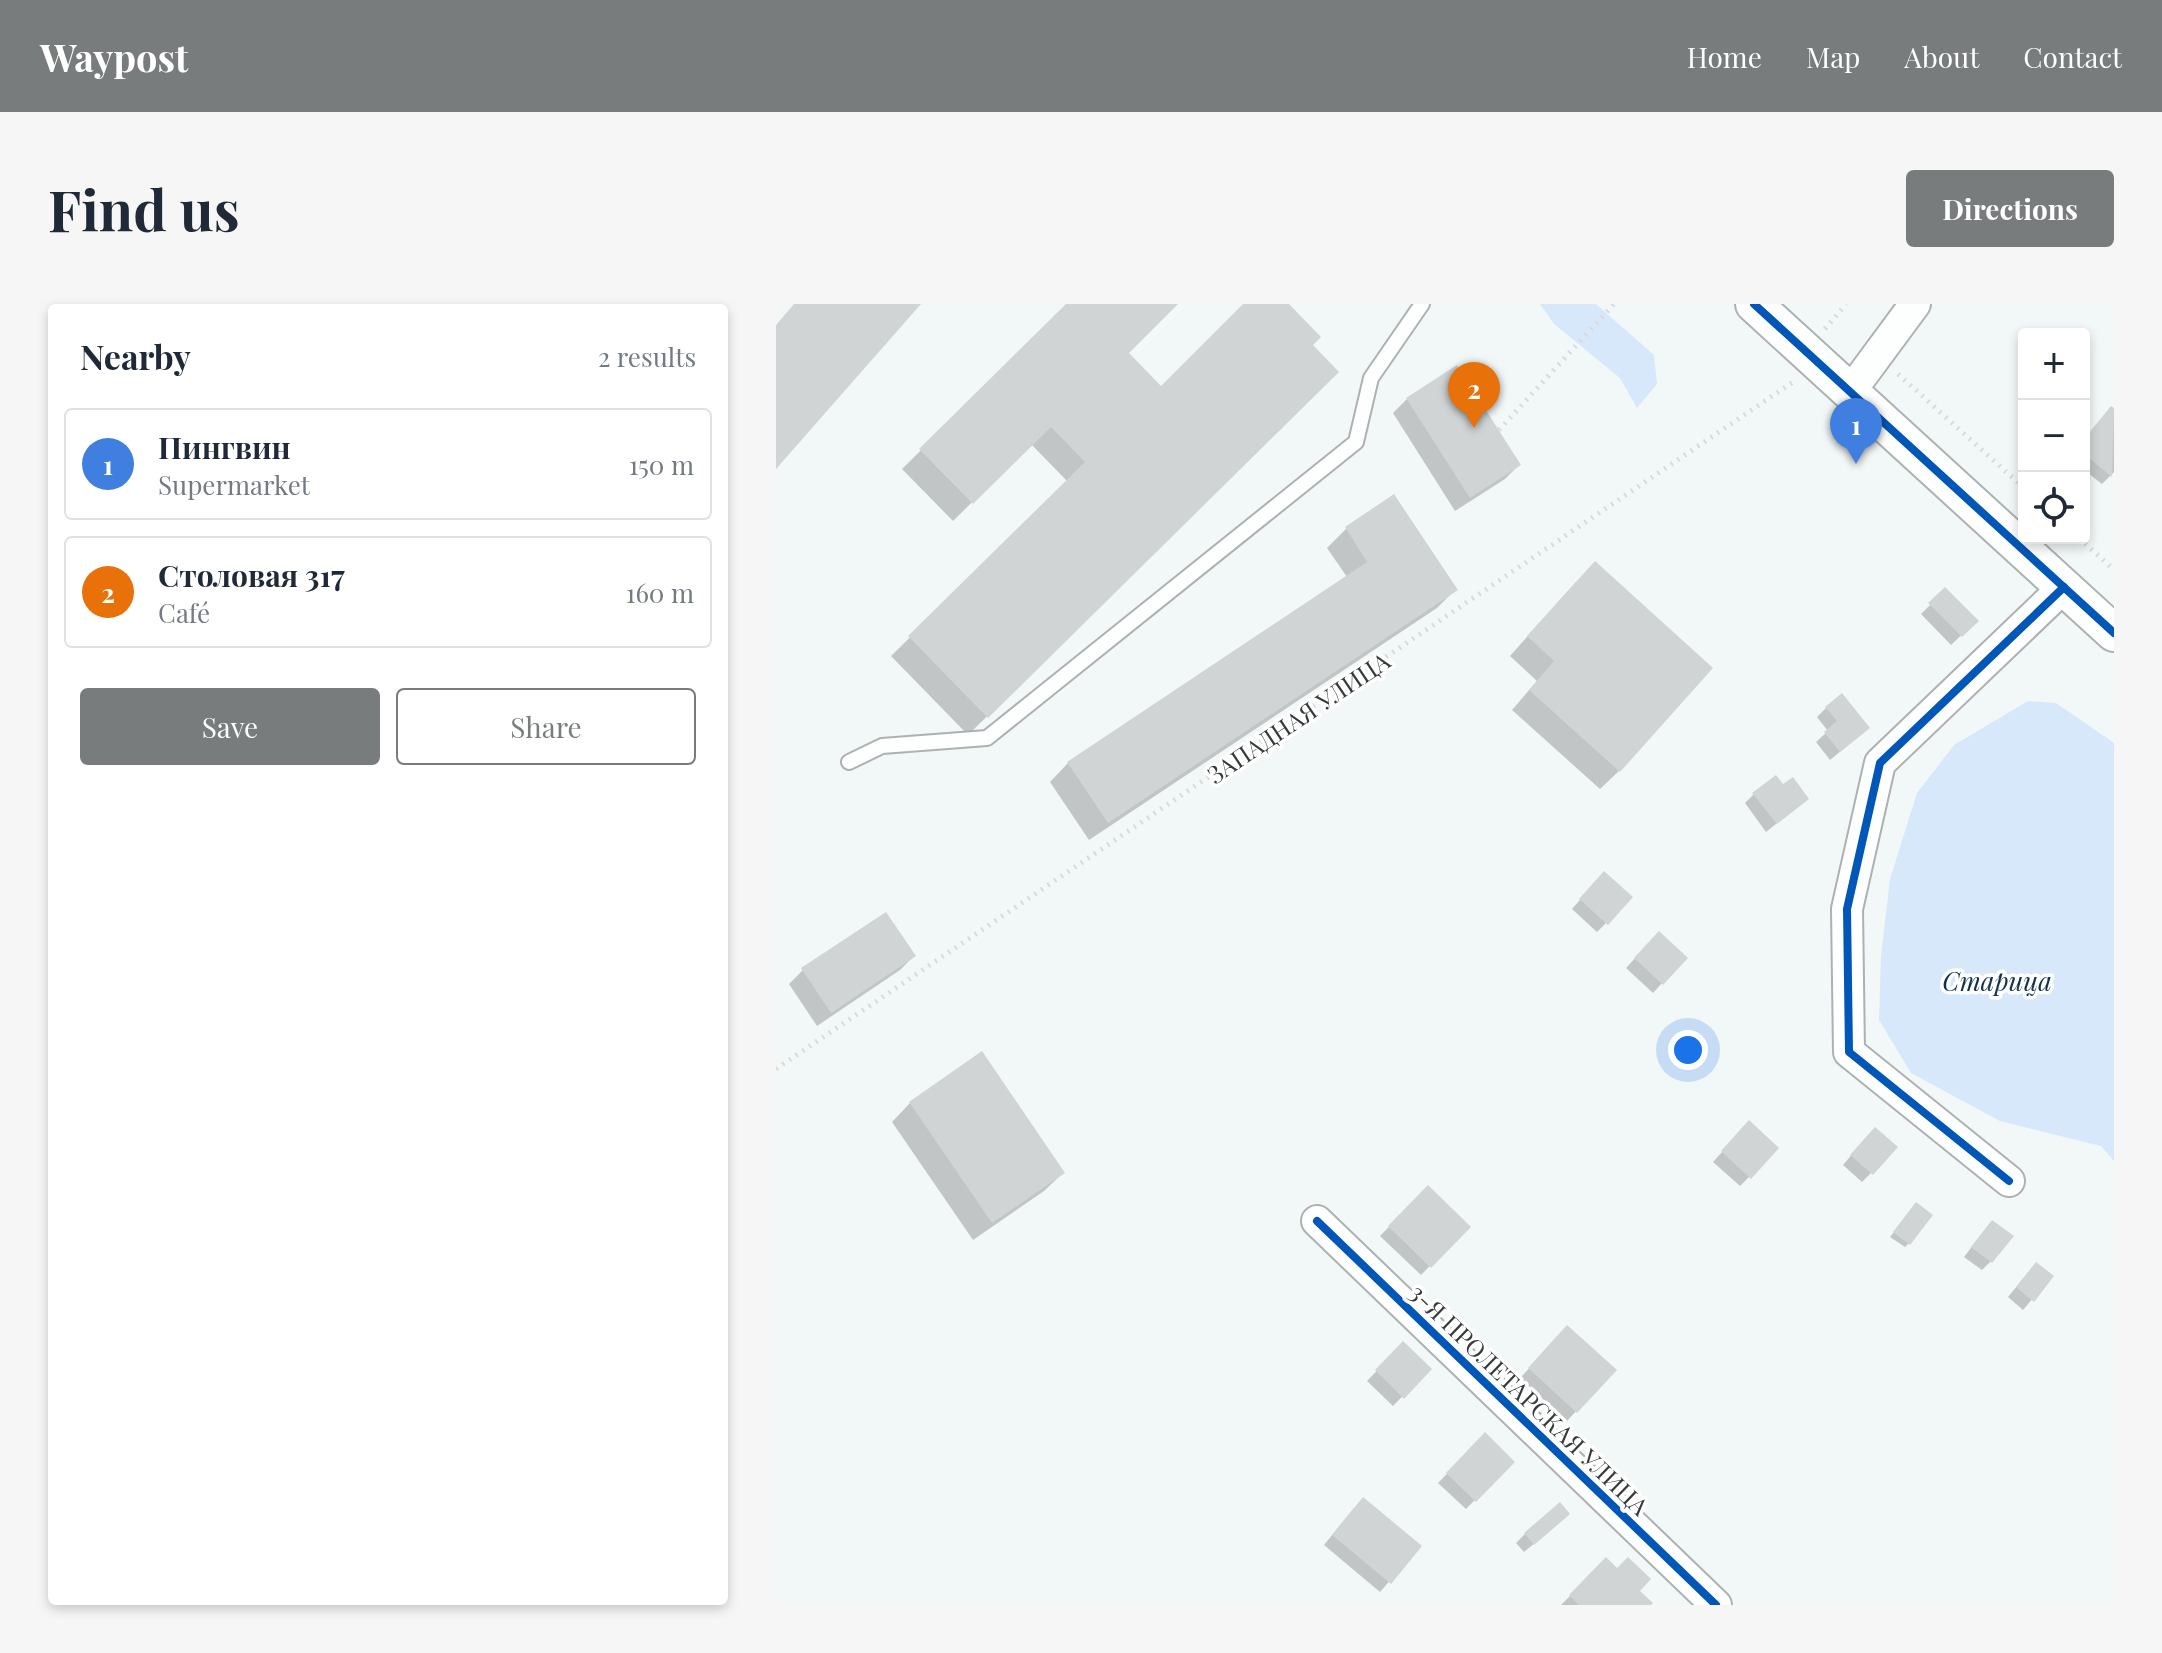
<!DOCTYPE html>
<meta charset="utf-8">
<style>
body{margin:0;font-family:"Playfair Display",serif;background:#f6f6f7;color:#1f2937}
.controls{position:absolute;right:24px;top:24px;display:grid;overflow:hidden;border-radius:8px;box-shadow:0 4px 12px #0003}
.controls button{width:72px;height:72px;display:grid;place-items:center;padding:0;border:0;border-bottom:2px solid #e0e1e3;background:#fff;color:#1f2937;font:40px sans-serif}
.you{position:absolute;left:912px;top:746px;width:28px;height:28px;margin:-20px;border:6px solid #fff;border-radius:50%;background:#1a73e8;box-shadow:0 0 0 12px #1a73e833}
.badge{display:grid;place-items:center;width:52px;height:52px;border-radius:50%;background:#787c7c;color:#fff;font-size:26px;font-weight:700}
.pin{position:absolute;translate:-50% -66px;filter:drop-shadow(0 2px 4px #0008)}
.pin::after{content:'';position:absolute;top:42px;width:28px;height:24px;background:inherit;clip-path:polygon(0 0,100% 0,50% 100%)}
.list{margin:0;padding:0;list-style:none}
h2{display:flex;justify-content:space-between;align-items:center;height:104px;margin:0;padding:0 32px;font-size:34px}
h2 small{font-size:26px;font-weight:400;color:#747a83}
.list li{display:grid;grid-template-columns:52px 1fr auto;gap:24px;align-items:center;box-sizing:border-box;height:112px;margin:0 16px 16px;padding:0 16px;border:2px solid #e0e1e3;border-radius:8px}
.list b{display:block;font-size:30px;white-space:nowrap}
.list p{margin:0;font-size:26px;white-space:nowrap;color:#747a83}
.list em{font-size:26px;font-style:normal;color:#747a83}
.actions{display:flex;gap:16px;padding:24px 32px}
.actions a{flex:1;padding:18px 0;border:2px solid #787c7c;border-radius:8px;text-align:center;font-size:28px;color:#787c7c}
.actions .main{background:#787c7c;color:#fff}
.icon{flex:none;width:44px;height:44px;fill:none;stroke:currentColor;stroke-width:2;stroke-linecap:round;stroke-linejoin:round}
.map{position:relative;flex:none;width:1338px;height:1301px;overflow:hidden;border-radius:8px}
header{display:flex;align-items:center;gap:48px;box-sizing:border-box;height:112px;padding:0 40px;background:#787c7c;color:#fff}
header strong{font-size:38px}
nav{display:flex;gap:44px;margin-inline-start:auto;font-size:28px}
.intro{display:flex;align-items:center;justify-content:space-between;box-sizing:border-box;height:192px;padding:0 48px}
h1{margin:0;font-size:56px}
.button{padding:20px 36px;border-radius:8px;background:#787c7c;color:#fff;font-size:28px;font-weight:700}
main{display:flex;gap:48px;padding:0 48px}
aside{flex:1;background:#fff;border-radius:8px;box-shadow:0 4px 12px #0003}
.map>svg:first-child{display:block}
.water{fill:#d7e8fb}
.shadow{fill:#0003}
.building{fill:#d0d4d5}
.lines{fill:none;stroke-linecap:round;stroke-linejoin:round}
.service-casing{stroke:#aeb1b2;stroke-width:18}
.minor-casing{stroke:#aeb1b2;stroke-width:34}
.tertiary-casing{stroke:#aeb1b2;stroke-width:40}
.path{stroke:#d9dbdb;stroke-width:5;stroke-dasharray:2 6;stroke-linecap:butt}
.service{stroke:#fdfefe;stroke-width:14}
.minor{stroke:#fdfefe;stroke-width:30}
.tertiary{stroke:#fdfefe;stroke-width:36}
.cycleway-casing{stroke:#fff;stroke-width:13}
.cycleway{stroke:#0057b8;stroke-width:8}
.labels{text-anchor:middle;dominant-baseline:central;stroke-width:7;stroke-linejoin:round;paint-order:stroke}
.street-label{font-size:24px;fill:#363a3a;stroke:#fff}
.water-label{font-size:26px;font-style:italic;fill:#113153;stroke:#fff}
</style>
<header>
<strong>Waypost</strong>
<nav><a>Home</a><a>Map</a><a>About</a><a>Contact</a></nav>
</header>
<div class="intro"><h1>Find us</h1><a class="button">Directions</a></div>
<main>
<aside>
<h2>Nearby<small>2 results</small></h2>
<ul class="list">
<li><span class="badge" style="background:#3f7fe0">1</span><div><b>Пингвин</b><p>Supermarket</p></div><em>150 m</em></li>
<li><span class="badge" style="background:#e8710a">2</span><div><b>Столовая 317</b><p>Café</p></div><em>160 m</em></li>
</ul>
<div class="actions"><a class="main">Save</a><a>Share</a></div>
</aside>
<div class="map">
<svg width="1338" height="1301" viewBox="0 0 1338 1301">
<rect width="100%" height="100%" fill="#f2f7f8"/>
<g class="water">
<polygon points="764,0 820,0 878,51 881,80 861,104 844,74 778,20"/>
<polygon points="1252,397 1280,399 1338,439 1338,857 1325,842 1224,817 1135,769 1103,716 1105,652 1114,575 1141,489 1178,441"/>
</g>
<g class="shadow">
<polygon points="292,0 400,0 350,49 385,85 470,0 510,0 534,41 560,68 192,431 115,352 292,178 255,140 177,217 126,165"/>
<polygon points="631,95 743,161 729,175 679,207 617,109"/>
<polygon points="1335,104 1338,107 1338,168 1326,180 1308,166 1308,136"/>
<polygon points="617,193 679,286 661,304 313,536 274,478 292,459 571,273 551,244 570,225"/>
<polygon points="800,278 843,467 824,485 736,406 761,377 734,352"/>
<polygon points="1169,286 1200,317 1175,341 1145,310"/>
<polygon points="1050,404 1082,433 1054,456 1040,438 1052,427 1041,413"/>
<polygon points="978,490 1031,495 990,528 969,499"/>
<polygon points="819,579 830,619 821,628 796,605"/>
<polygon points="874,638 909,654 877,689 850,664"/>
<polygon points="138,652 124,666 41,722 13,680 27,666"/>
<polygon points="134,799 287,869 268,887 197,936 116,818"/>
<polygon points="964,828 973,873 964,882 937,858"/>
<polygon points="1090,834 1095,869 1086,878 1067,861"/>
<polygon points="652,883 692,923 645,971 604,932"/>
<polygon points="1136,905 1133,939 1129,943 1114,933"/>
<polygon points="1208,927 1215,957 1206,966 1188,953"/>
<polygon points="1251,970 1275,973 1247,1006 1232,993"/>
<polygon points="783,1033 838,1066 791,1117 744,1074"/>
<polygon points="627,1040 653,1065 617,1102 591,1077"/>
<polygon points="709,1131 736,1158 690,1205 662,1179"/>
<polygon points="578,1204 644,1242 604,1288 548,1241"/>
<polygon points="783,1219 748,1248 740,1239 749,1230"/>
<polygon points="830,1256 861,1287 872,1301 785,1301"/>
</g>
<g class="building">
<polygon points="18,0 145,0 0,165 0,21"/>
<polygon points="290,0 402,0 353,49 385,82 467,0 513,0 545,33 537,41 563,68 212,414 132,332 309,158 275,123 197,200 143,145"/>
<polygon points="681,61 745,161 694,194 630,94"/>
<polygon points="1335,102 1338,104 1336,173 1308,150 1308,135"/>
<polygon points="618,190 682,286 332,519 291,458 591,258 569,223"/>
<polygon points="819,257 937,364 844,468 753,386 778,357 751,332"/>
<polygon points="1169,283 1203,317 1186,333 1152,299"/>
<polygon points="1066,389 1094,424 1064,448 1048,428 1061,417 1049,403"/>
<polygon points="1000,471 1007,480 1017,473 1033,495 1001,520 976,489"/>
<polygon points="828,567 857,593 832,621 803,595"/>
<polygon points="110,608 140,652 55,709 25,664"/>
<polygon points="883,627 912,654 887,681 858,654"/>
<polygon points="206,747 289,869 216,919 133,798"/>
<polygon points="973,816 1003,844 975,875 945,847"/>
<polygon points="1099,823 1122,843 1097,871 1074,851"/>
<polygon points="652,881 695,923 655,964 612,922"/>
<polygon points="1140,898 1157,911 1134,941 1117,928"/>
<polygon points="1216,916 1238,932 1216,959 1195,943"/>
<polygon points="1260,958 1278,972 1258,998 1240,983"/>
<polygon points="791,1021 841,1066 801,1109 752,1064"/>
<polygon points="627,1037 656,1065 628,1095 599,1066"/>
<polygon points="709,1128 739,1158 700,1198 670,1169"/>
<polygon points="587,1193 646,1242 615,1280 556,1231"/>
<polygon points="784,1198 794,1210 758,1241 748,1229"/>
<polygon points="830,1253 841,1264 852,1253 875,1275 864,1287 877,1299 875,1301 803,1301 793,1291"/>
</g>
<g class="lines">
<g class="service-casing">
<polyline id="service" points="73,458 106,442 211,434 580,138 595,74 646,0"/>
</g>
<g class="minor-casing">
<g id="minor">
<polyline points="1074,88 1139,0"/>
<polyline points="1233,877 1073,748 1071,605 1104,459 1288,283"/>
<polyline points="541,917 940,1301"/>
</g>
</g>
<g class="tertiary-casing">
<polyline id="tertiary" points="978,0 1338,329"/>
</g>
<g class="path">
<polyline points="1049,25 1070,0"/>
<polyline points="1122,70 1248,184"/>
<polyline points="723,126 838,0"/>
<polyline points="1303,234 1338,266"/>
<polyline points="0,765 1020,76"/>
</g>
<use href="#service" class="service"/>
<use href="#minor" class="minor"/>
<use href="#tertiary" class="tertiary"/>
<g class="cycleway-casing">
<g id="cycleway">
<polyline points="978,0 1338,329"/>
<polyline points="1233,877 1073,748 1071,605 1104,459 1288,283"/>
<polyline points="541,917 940,1301"/>
</g>
</g>
<use href="#cycleway" class="cycleway"/>
</g>
<g class="labels">
<g class="street-label">
<text transform="translate(522 413) rotate(-34)">ЗАПАДНАЯ УЛИЦА</text>
<text transform="translate(754 1095) rotate(44)">3-Я ПРОЛЕТАРСКАЯ УЛИЦА</text>
</g>
<g class="water-label">
<text x="1221" y="676">Старица</text>
</g>
</g>
</svg>
<div class="controls">
<button>+</button>
<button>−</button>
<button><svg class="icon" aria-label="locate" viewBox="0 0 24 24"><circle cx="12" cy="12" r="6"/><path d="M12 2v4M12 18v4M2 12h4M18 12h4"/></svg></button>
</div>
<div class="you"></div>
<div class="pin badge" style="left:1080px;top:160px;background:#3f7fe0">1</div>
<div class="pin badge" style="left:698px;top:124px;background:#e8710a">2</div>
</div>
</main>
